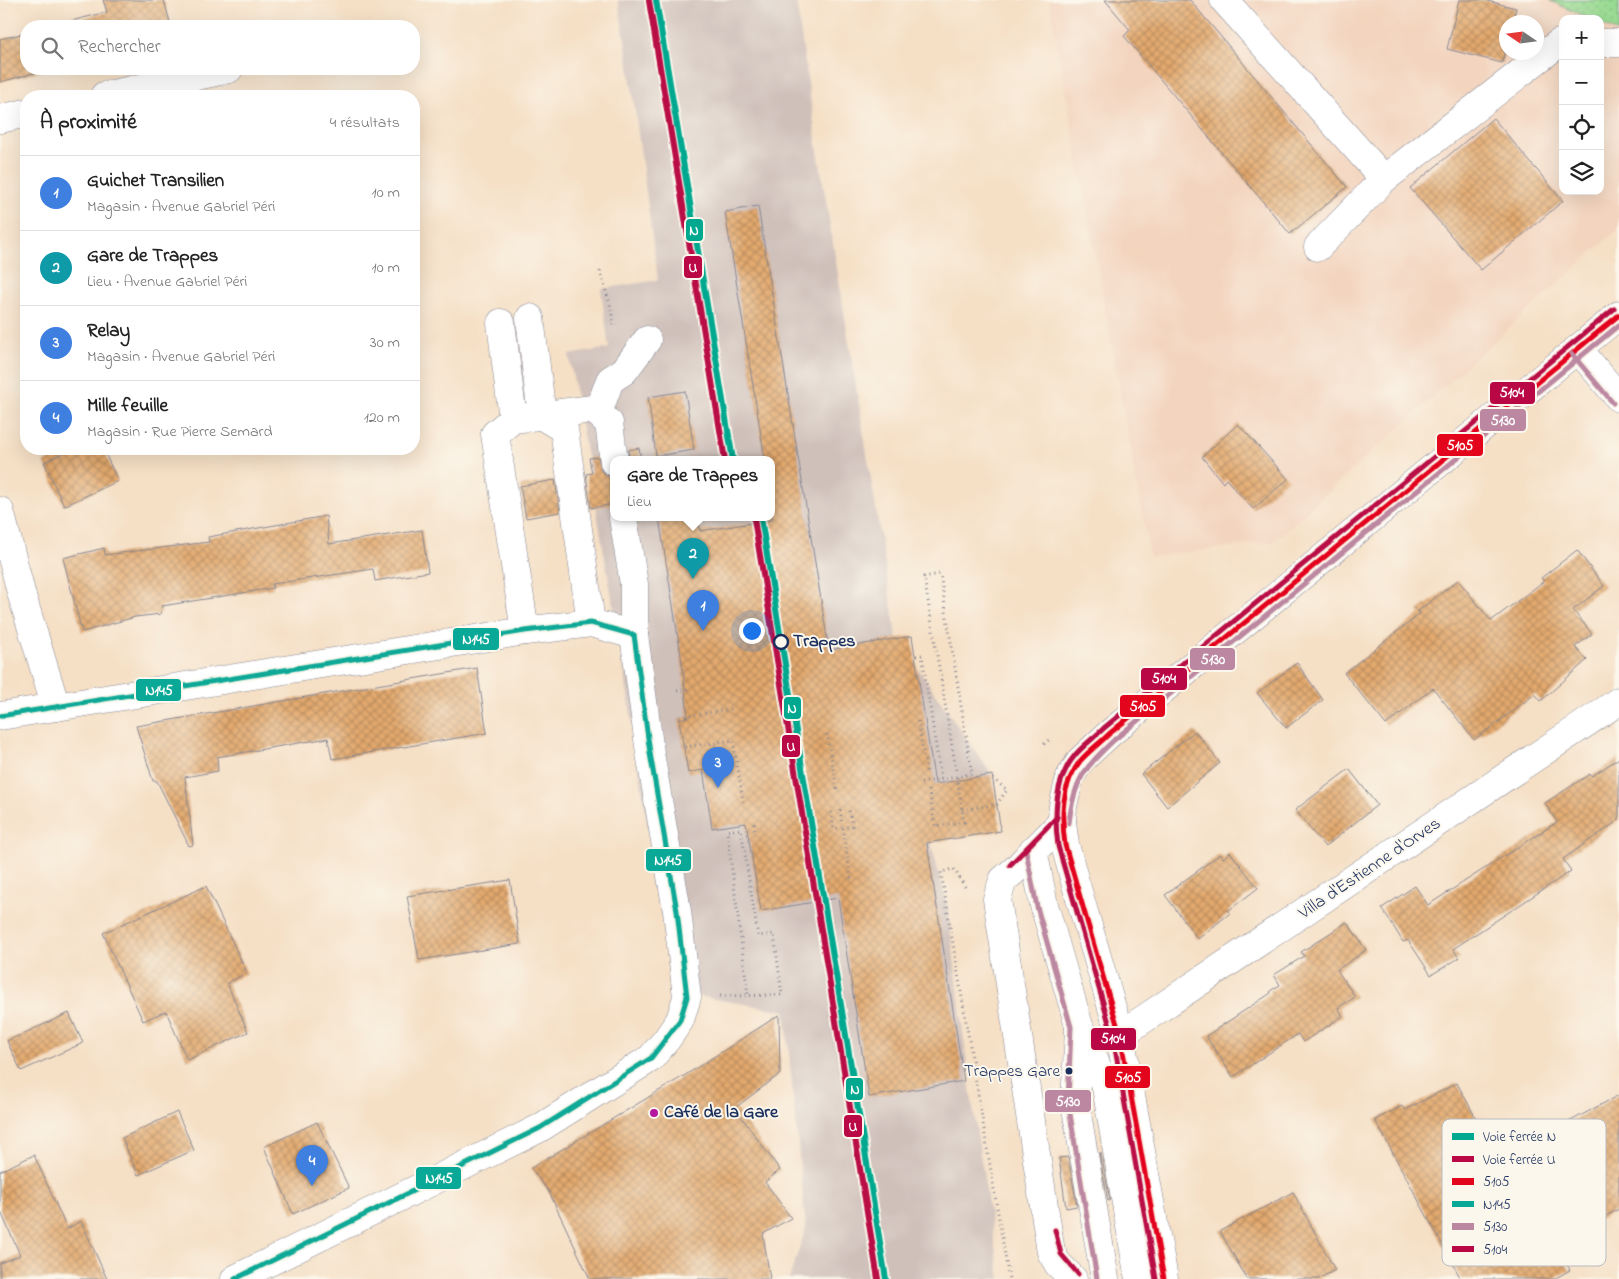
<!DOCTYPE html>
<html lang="fr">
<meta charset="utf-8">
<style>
body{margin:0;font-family:"Indie Flower",sans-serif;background:#f6f6f6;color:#222}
.controls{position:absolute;right:15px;top:15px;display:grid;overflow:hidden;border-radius:10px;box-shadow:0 5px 20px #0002}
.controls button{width:45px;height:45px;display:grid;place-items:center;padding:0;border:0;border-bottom:1px solid #e0e0e0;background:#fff;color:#222;font:25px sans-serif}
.compass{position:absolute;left:1499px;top:15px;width:45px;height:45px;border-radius:50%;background:#fff;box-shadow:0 5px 20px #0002;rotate:283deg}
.you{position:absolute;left:751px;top:630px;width:18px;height:18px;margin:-12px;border:4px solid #fff;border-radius:50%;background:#1a73e8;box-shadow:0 0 0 8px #1a73e833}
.badge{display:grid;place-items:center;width:32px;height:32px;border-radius:50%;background:#ea580c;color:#fff;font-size:16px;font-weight:700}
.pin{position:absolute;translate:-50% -41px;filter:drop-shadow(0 1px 2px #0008)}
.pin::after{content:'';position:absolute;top:26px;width:18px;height:15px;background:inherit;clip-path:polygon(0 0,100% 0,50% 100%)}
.popup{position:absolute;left:610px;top:456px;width:165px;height:65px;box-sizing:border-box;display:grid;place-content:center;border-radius:10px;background:#fff;filter:drop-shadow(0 1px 4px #0005);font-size:16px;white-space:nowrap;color:#767676}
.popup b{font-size:19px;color:#222}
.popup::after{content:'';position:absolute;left:50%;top:100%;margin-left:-10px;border:10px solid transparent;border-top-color:#fff}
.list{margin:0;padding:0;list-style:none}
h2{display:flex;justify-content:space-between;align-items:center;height:65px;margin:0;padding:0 20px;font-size:21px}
h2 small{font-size:16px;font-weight:400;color:#767676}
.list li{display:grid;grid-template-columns:32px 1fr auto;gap:15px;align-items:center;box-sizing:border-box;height:75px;padding:0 20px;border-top:1px solid #e0e0e0}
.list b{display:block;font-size:19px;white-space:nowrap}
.list p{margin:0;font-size:16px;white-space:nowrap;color:#767676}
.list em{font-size:16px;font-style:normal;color:#767676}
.icon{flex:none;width:28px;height:28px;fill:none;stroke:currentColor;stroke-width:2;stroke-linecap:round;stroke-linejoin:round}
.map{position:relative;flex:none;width:1619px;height:1279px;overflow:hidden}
.search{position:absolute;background:#fff;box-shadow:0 5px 20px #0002;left:20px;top:20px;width:400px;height:55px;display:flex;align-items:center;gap:12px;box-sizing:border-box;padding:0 18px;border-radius:20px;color:#767676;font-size:19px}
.panel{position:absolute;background:#fff;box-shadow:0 5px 20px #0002;left:20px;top:90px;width:400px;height:365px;border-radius:20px}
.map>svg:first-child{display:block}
.built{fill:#f3d4be;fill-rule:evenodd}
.railway{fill:#cfc0ba;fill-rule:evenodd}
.grass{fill:url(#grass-dots);stroke:#5a8578}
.building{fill:url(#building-cross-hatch)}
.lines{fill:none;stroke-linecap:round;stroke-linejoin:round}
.minor-casing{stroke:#888792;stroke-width:29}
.path{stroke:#888792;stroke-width:3;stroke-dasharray:1 4;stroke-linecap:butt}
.minor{stroke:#fff;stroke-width:28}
.bus-1-casing{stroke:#fbf7ec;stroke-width:9}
.bus-2-casing{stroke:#fbf7ec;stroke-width:9}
.bus-3-casing{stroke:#fbf7ec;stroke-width:9}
.bus-4-casing{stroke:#fbf7ec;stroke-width:9}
.bus-1{stroke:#e3051b;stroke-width:5}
.bus-2{stroke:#0aa896;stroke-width:5}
.bus-3{stroke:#bc88a1;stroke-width:5}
.bus-4{stroke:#b90745;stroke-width:5}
.rail-1-casing{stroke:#fbf7ec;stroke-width:10}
.rail-2-casing{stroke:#fbf7ec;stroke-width:10}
.rail-1{stroke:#00a88f;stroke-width:6}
.rail-2{stroke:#b90845;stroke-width:6}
.stop-dot{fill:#fbf7ec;stroke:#1b2f5e;stroke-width:2.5}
.bus-dot{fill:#1b2f5e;stroke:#fbf7ec;stroke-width:2}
.poi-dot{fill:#b5179e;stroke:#fbf7ec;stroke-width:2}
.labels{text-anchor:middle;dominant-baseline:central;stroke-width:4;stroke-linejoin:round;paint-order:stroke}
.bus-label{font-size:17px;fill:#1b2f5e;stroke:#fbf7ec;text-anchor:end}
.stop-label{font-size:18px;font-weight:bold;fill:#1b2f5e;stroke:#fbf7ec;text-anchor:start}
.street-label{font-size:18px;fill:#1b2f5e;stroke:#fbf7ec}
.poi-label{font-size:18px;font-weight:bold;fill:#1b2f5e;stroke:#fbf7ec;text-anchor:start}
.key{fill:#fbf7ec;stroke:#b8bbc1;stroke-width:1}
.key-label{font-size:14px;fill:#1b2f5e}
.line-badge{stroke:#fbf7ec;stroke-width:2}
.badge-label{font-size:14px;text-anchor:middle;font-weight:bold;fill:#fff}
</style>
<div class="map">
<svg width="1619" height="1279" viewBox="0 0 1619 1279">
<defs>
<pattern id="grass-dots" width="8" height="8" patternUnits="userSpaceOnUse" patternTransform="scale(1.25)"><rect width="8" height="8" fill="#99db92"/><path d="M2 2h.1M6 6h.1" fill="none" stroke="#83bc80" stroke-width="1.8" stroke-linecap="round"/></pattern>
<pattern id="building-cross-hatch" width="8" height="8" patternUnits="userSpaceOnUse" patternTransform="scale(1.25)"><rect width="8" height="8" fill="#e3a96d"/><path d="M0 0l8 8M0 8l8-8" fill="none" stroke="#b78a5d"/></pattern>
</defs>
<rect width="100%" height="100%" fill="#fbf7ec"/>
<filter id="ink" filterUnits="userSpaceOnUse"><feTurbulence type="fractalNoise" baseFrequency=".02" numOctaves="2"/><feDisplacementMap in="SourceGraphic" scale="10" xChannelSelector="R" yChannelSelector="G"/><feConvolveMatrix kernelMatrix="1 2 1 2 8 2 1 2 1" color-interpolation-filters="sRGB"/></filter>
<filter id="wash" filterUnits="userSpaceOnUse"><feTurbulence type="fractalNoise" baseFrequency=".0096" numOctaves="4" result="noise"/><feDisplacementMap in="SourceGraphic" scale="20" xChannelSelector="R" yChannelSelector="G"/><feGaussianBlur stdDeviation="1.12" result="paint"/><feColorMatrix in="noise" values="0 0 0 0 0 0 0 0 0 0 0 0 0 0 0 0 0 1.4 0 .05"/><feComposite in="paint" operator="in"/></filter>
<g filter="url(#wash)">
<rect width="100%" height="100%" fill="#f5dfc5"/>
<path class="built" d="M 1049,0 L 1619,0 L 1619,228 L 1273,542 L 1150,557 ZM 1563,19 L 1600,19 L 1600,191 L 1563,191 ZM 1506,22 L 1536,22 L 1536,52 L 1506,52 Z"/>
<path class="railway" d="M 618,0 L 796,0 L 817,145 L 897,639 L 992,775 L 931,843 L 948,909 L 970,1089 L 1000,1279 L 789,1279 L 806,1228 L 785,1011 L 673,992 L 620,643 L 569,355 L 609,348 L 601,289 L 658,280 L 627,52 ZM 614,460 L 772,460 L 772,518 L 614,518 Z"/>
<polygon class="grass" points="1549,0 1619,0 1619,32 1600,24 1600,19 1590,19"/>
<g id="blocks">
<g class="building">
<polygon points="103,0 164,0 171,26 51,26 107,12"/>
<polygon points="1105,0 1190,0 1347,187 1290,234 1124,36 1130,30"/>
<polygon points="1459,0 1484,0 1516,8 1512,22 1506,22 1506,45 1502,63 1447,49"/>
<polygon points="26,33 26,69 50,69 0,82 0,39"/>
<polygon points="1493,118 1563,201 1481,270 1410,188"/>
<polygon points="758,206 829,650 912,636 935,784 992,775 1001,831 927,843 964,1081 869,1097 838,898 761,911 746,823 712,828 703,770 688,773 679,719 688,717 682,662 659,518 698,518 700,531 772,520 772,460 765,460 725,212"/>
<polygon points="685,391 694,450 656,456 648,397"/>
<polygon points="1238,424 1288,479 1253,509 1226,479 1223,483 1202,457"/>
<polygon points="639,448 641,460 630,460 628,450"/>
<polygon points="72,449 103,449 118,481 64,506 44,462"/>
<polygon points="598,457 602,472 608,476 614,477 614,504 591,508 586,474 592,473 589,458"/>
<polygon points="555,480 560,512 526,518 520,486"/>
<polygon points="326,516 329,544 422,530 428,572 375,581 373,569 272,584 273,588 162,606 161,614 135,617 82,632 63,558 104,548 105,555 209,542 208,537"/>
<polygon points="1577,550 1604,586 1573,610 1592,634 1575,647 1587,660 1541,701 1535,694 1474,740 1433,688 1386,725 1344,673 1420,614 1418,611 1458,580 1491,621 1544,581 1541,578"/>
<polygon points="1297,663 1323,700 1286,728 1257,693"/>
<polygon points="477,668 487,733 332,759 328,738 217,757 218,771 185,777 193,845 189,846 157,781 153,781 136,726"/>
<polygon points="1195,731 1220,763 1167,807 1141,774"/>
<polygon points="1619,758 1619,820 1563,859 1571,871 1453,949 1459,958 1431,975 1408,940 1403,942 1382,908 1415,886 1428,905 1557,822 1545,803 1590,774 1592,776"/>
<polygon points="1349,769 1377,805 1325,847 1295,810"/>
<polygon points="1230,852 1258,888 1228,911 1230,913 1198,939 1165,895 1220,854 1223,858"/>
<polygon points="510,880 520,944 419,960 407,896"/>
<polygon points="206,886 247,973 227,983 248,1032 187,1060 166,1011 143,1021 103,933"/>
<polygon points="1347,922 1366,950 1337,970 1355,997 1338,1008 1343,1016 1303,1042 1298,1034 1233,1077 1206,1036 1271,993 1270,991 1280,985 1274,975 1304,956 1301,952"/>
<polygon points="69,1013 83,1043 21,1071 7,1041"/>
<polygon points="779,1015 780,1074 735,1108 780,1170 765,1182 791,1218 763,1234 770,1279 590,1279 549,1192 531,1168 687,1074"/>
<polygon points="1457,1083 1542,1240 1551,1235 1570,1270 1554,1279 1461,1279 1375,1120 1402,1106 1405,1110"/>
<polygon points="1619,1095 1619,1209 1598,1220 1550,1132"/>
<polygon points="177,1112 194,1150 138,1175 122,1138"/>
<polygon points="317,1122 349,1188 293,1214 264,1147"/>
<polygon points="1099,1153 1101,1153 1110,1200 1108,1201"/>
<polygon points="34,1155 67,1229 81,1221 107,1279 0,1279 0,1263 20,1255 0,1210 0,1171"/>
<polygon points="1068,1157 1077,1206 1066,1208 1059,1158"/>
<polygon points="1293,1192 1335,1270 1318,1279 1247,1279 1220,1231"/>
</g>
</g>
</g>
<g filter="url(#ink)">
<use href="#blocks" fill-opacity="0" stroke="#888792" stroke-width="1"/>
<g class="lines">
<g class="minor-casing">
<g id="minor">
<polyline points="1224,0 1384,179 1559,43 1563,43"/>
<polyline points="1600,43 1619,43"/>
<polyline points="104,96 229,69"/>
<polyline points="0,119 26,113"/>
<polyline points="1318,247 1384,179"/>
<polyline points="530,318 542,416"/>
<polyline points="501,323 513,419"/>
<polyline points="1578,349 1619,398"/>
<polyline points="598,413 610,380 624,371 647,340"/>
<polyline points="542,416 564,429 591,623"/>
<polyline points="0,511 22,596 56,707"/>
<polyline points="525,631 495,434 513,419 593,409 609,423 614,462"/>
<polyline points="0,716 525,631 591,623 634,635"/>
<polyline points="1062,822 1015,870 1003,880 997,899 1051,1252 1058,1264 1073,1279"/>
<polyline points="1033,850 1044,905 1079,1026 1106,1087 1139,1279"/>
<polyline points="1079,1030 1075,1102 1105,1279"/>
<polyline points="1120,1035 1619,701"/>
<polyline points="235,1279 540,1128 651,1058 667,1039 680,1020 687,997 677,911 650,753 634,635 634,584 623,518"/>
<polyline points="1164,1279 1120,1035 1074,878 1065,845 1062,822 1063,806 1070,777 1081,760 1109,734 1619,315"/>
</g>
</g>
<g class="path">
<polyline points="600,271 610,304 614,326"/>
<polyline points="916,656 922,655 941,779"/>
<polyline points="677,691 689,689"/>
<polyline points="680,717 733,709"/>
<polyline points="918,721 927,775"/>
<polyline points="827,734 837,790"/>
<polyline points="1044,744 1051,738"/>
<polyline points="685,747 733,740 744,805"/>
<polyline points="921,783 972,774 940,574 924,577 956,770"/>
<polyline points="929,790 935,826 964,822 957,777"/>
<polyline points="840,810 842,824"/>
<polyline points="962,810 997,804 1007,790 993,779"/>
<polyline points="831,812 834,829 852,826 849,809"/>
<polyline points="754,823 755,830"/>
<polyline points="843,828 851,880"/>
<polyline points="965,887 954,869 941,872 1009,1279"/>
<polyline points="720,996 782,995 774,934 758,936 741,829 727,831 748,995"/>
</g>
<use href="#minor" class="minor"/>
<g class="bus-1-casing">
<path id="bus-1" d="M 1164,1279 L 1120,1035 L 1065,845 C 1061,816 1061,784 1081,760 C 1089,751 1100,743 1109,734 L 1619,315"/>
</g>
<g class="bus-2-casing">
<g id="bus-2">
<polyline points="0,716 525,631 591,623 634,635"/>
<polyline points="235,1279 540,1128 651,1058 680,1020 687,997 677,911 650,753 634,635"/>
</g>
</g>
<g class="bus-3-casing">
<g id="bus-3">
<polyline points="1572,354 1613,403"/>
<path d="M 1069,823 C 1074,780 1084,768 1114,740 L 1619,325"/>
<polyline points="1026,851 1037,907 1071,1027 1068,1102 1097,1279"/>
</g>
</g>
<g class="bus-4-casing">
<g id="bus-4">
<polyline points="1010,865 1057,817"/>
<polyline points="1055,1230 1061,1254 1078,1274"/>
<path d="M 1156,1279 L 1113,1037 L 1058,846 C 1054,815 1054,779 1076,754 C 1084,745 1095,737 1104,728 L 1614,309"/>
</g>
</g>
<use href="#bus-1" class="bus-1"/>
<use href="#bus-2" class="bus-2"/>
<use href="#bus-3" class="bus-3"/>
<use href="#bus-4" class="bus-4"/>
<g class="rail-1-casing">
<g id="rail-1">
<polyline points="656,0 733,460"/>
<polyline points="761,518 886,1279"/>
</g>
</g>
<g class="rail-2-casing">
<g id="rail-2">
<polyline points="649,1 725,460"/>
<polyline points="754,519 878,1279"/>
</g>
</g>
<use href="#rail-1" class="rail-1"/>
<use href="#rail-2" class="rail-2"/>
</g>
</g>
<circle class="stop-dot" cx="781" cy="642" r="7"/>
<circle class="bus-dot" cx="1069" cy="1071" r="4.5"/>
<circle class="poi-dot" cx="654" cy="1113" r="5"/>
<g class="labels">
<g class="bus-label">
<text x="1060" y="1071">Trappes Gare</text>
</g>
<g class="stop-label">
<text x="793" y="642">Trappes</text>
</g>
<g class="street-label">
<text transform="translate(1370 869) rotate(-34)">Villa d'Estienne d'Orves</text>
</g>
<g class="poi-label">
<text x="664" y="1113">Café de la Gare</text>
</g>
</g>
<rect x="1442" y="1119" width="164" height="147" rx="8" class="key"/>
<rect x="1452" y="1133" width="22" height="7" fill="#00a88f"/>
<rect x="1452" y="1156" width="22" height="6" fill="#b90845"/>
<rect x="1452" y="1178" width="22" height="7" fill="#e3051b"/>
<rect x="1452" y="1201" width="22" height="6" fill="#0aa896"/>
<rect x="1452" y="1223" width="22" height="7" fill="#bc88a1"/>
<rect x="1452" y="1246" width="22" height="6" fill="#b90745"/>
<g class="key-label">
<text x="1483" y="1141">Voie ferrée N</text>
<text x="1483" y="1164">Voie ferrée U</text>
<text x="1483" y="1186">5105</text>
<text x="1483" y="1209">N145</text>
<text x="1483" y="1231">5130</text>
<text x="1483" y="1254">5104</text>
</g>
<g class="line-badge">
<rect x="685" y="218" width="19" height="24" rx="5" fill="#00a88f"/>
<rect x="683" y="255" width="20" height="24" rx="5" fill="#b90845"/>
<rect x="1489" y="381" width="47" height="24" rx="5" fill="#b90745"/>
<rect x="1479" y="408" width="48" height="24" rx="5" fill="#bc88a1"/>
<rect x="1436" y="433" width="48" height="24" rx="5" fill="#e3051b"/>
<rect x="452" y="627" width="48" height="24" rx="5" fill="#0aa896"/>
<rect x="1189" y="647" width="47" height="24" rx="5" fill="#bc88a1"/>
<rect x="1140" y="667" width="48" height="24" rx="5" fill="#b90745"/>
<rect x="135" y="678" width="47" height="24" rx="5" fill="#0aa896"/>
<rect x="1119" y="694" width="47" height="24" rx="5" fill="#e3051b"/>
<rect x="783" y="696" width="19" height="24" rx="5" fill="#00a88f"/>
<rect x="781" y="734" width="20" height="24" rx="5" fill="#b90845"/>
<rect x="645" y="848" width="47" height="24" rx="5" fill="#0aa896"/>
<rect x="1090" y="1027" width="47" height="24" rx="5" fill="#b90745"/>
<rect x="1104" y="1065" width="47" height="24" rx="5" fill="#e3051b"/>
<rect x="845" y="1077" width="19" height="24" rx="5" fill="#00a88f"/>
<rect x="1044" y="1089" width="48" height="24" rx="5" fill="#bc88a1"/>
<rect x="843" y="1114" width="20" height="24" rx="5" fill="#b90845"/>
<rect x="415" y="1166" width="47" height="24" rx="5" fill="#0aa896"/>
</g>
<g class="badge-label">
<text x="694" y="235">N</text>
<text x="693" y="272">U</text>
<text x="1512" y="397">5104</text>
<text x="1503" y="425">5130</text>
<text x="1460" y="450">5105</text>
<text x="476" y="644">N145</text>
<text x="1213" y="664">5130</text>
<text x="1164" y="683">5104</text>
<text x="159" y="695">N145</text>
<text x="1143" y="711">5105</text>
<text x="792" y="713">N</text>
<text x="791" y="751">U</text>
<text x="668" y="865">N145</text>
<text x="1113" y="1043">5104</text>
<text x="1128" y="1082">5105</text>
<text x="855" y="1094">N</text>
<text x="1068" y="1106">5130</text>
<text x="853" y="1131">U</text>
<text x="439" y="1183">N145</text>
</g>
</svg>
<div class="controls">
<button>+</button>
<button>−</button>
<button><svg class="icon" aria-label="locate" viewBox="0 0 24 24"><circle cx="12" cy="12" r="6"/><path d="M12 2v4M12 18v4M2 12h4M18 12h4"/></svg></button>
<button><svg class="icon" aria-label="layers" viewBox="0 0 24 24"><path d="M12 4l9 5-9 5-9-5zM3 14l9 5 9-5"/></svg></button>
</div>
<svg class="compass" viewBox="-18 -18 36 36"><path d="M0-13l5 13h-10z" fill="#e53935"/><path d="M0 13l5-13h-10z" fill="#767676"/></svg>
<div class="you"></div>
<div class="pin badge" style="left:703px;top:631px;background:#3f7fe0">1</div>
<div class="pin badge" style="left:693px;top:579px;background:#0f9aa8">2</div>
<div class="popup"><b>Gare de Trappes</b>Lieu</div>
<div class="pin badge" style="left:718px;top:788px;background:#3f7fe0">3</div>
<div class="pin badge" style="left:312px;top:1186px;background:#3f7fe0">4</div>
<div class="search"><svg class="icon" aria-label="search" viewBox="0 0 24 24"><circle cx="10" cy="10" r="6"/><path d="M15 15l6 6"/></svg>Rechercher</div>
<section class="panel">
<h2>À proximité<small>4 résultats</small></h2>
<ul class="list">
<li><span class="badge" style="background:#3f7fe0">1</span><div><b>Guichet Transilien</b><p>Magasin · Avenue Gabriel Péri</p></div><em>10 m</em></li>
<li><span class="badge" style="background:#0f9aa8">2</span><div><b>Gare de Trappes</b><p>Lieu · Avenue Gabriel Péri</p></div><em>10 m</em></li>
<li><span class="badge" style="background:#3f7fe0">3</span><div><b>Relay</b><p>Magasin · Avenue Gabriel Péri</p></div><em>30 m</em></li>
<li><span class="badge" style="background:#3f7fe0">4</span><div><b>Mille feuille</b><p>Magasin · Rue Pierre Semard</p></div><em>120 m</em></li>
</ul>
</section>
</div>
